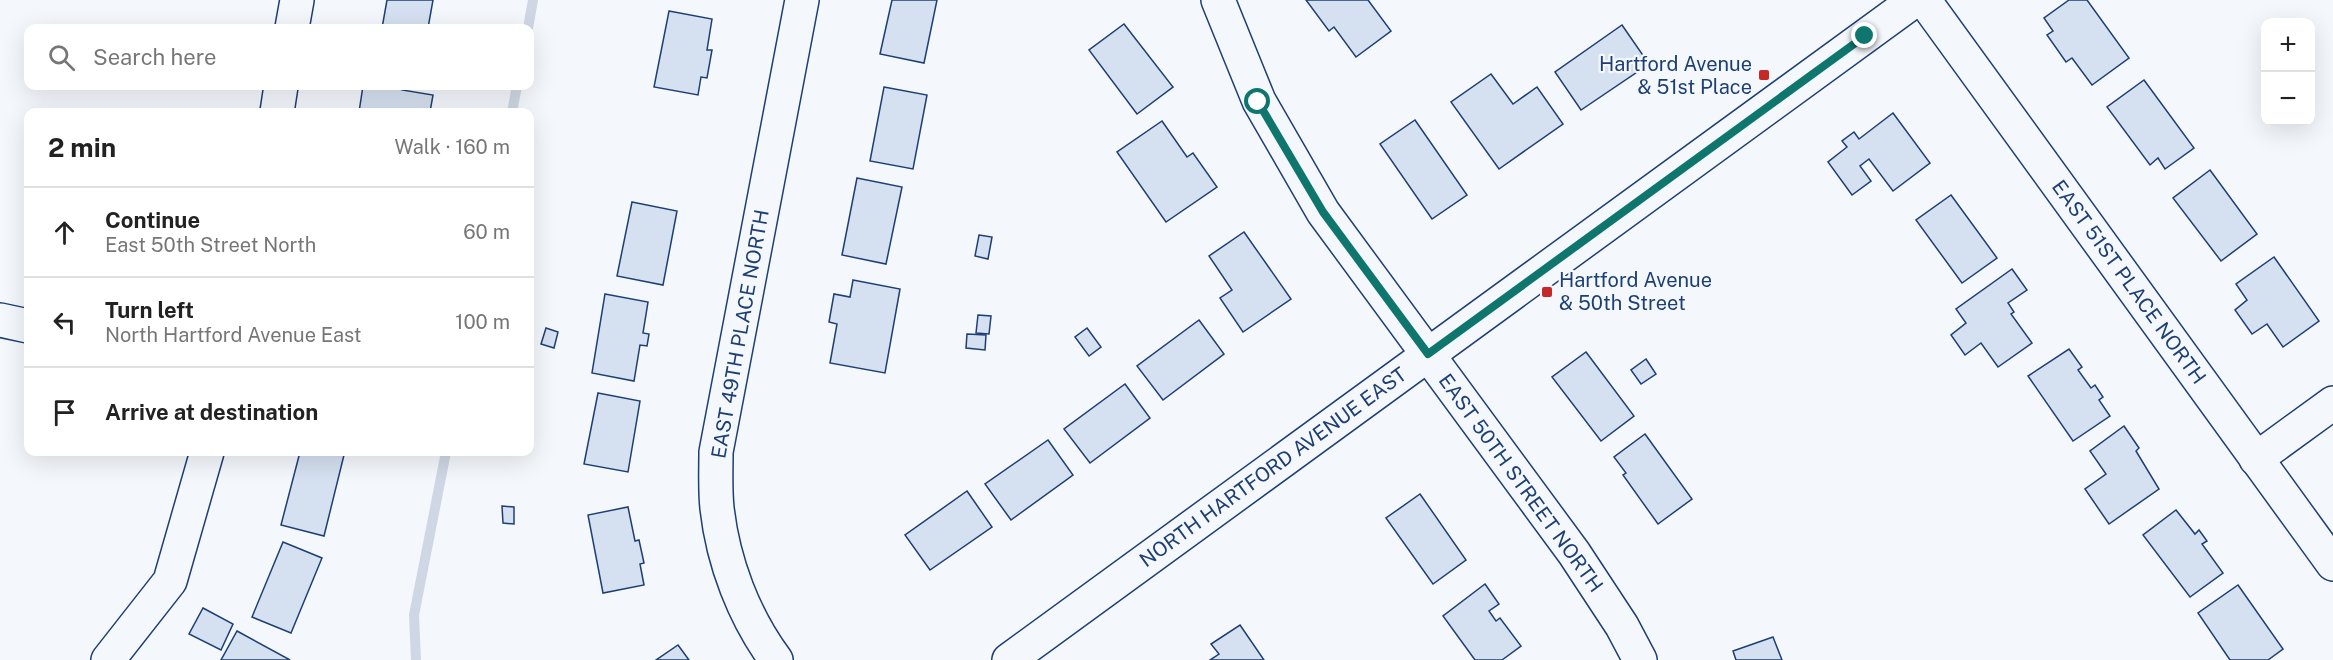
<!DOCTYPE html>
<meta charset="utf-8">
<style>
body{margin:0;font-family:"Public Sans",sans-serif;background:#f2f2f2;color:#222}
.controls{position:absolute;right:18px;top:18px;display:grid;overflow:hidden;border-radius:12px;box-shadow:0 6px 24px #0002}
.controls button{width:54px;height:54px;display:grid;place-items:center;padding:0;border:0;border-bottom:2px solid #e0e0e0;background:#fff;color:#222;font:30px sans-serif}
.stop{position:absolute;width:18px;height:18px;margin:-14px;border:4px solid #0f766e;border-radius:50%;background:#fff}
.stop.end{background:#0f766e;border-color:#fff;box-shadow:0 2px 6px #0008}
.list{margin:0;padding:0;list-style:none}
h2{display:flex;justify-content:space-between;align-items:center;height:78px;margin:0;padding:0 24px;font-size:26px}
h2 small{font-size:20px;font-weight:400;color:#767676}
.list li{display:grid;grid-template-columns:39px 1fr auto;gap:18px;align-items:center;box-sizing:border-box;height:90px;padding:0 24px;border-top:2px solid #e0e0e0}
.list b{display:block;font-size:22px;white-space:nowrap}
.list p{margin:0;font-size:20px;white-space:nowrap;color:#767676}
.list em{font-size:20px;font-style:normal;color:#767676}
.icon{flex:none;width:33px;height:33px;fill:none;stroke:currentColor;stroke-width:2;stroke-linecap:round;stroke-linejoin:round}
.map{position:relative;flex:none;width:2333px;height:660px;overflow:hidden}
.search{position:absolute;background:#fff;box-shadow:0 6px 24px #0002;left:24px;top:24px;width:510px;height:66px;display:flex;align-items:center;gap:15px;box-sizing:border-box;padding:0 21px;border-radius:12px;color:#767676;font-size:22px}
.panel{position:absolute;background:#fff;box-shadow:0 6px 24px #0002;left:24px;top:108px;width:510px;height:348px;border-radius:12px}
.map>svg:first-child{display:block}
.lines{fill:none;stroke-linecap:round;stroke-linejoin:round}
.stream{stroke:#cfd7e4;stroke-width:10}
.building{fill:#d5e0f0;stroke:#1d3f73;stroke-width:1.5}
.minor-casing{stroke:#1d3f73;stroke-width:36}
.minor{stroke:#f4f7fb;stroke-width:33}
.route{stroke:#0f766e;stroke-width:8}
.poi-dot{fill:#c62828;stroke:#f4f7fb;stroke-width:2}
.labels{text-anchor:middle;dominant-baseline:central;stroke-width:4.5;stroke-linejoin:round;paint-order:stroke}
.poi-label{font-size:20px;fill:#1d3f73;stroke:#f4f7fb;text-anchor:end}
.street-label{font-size:20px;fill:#1d3f73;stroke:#f4f7fb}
</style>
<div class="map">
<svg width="2333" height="660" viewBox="0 0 2333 660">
<rect width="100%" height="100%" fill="#f4f7fb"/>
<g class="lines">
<g class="stream">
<polyline points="528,28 533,0"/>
<polyline points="512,112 517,86"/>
<polyline points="416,660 414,615 446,452"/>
</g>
</g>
<g class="building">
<polygon points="387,0 433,0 428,28 382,28"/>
<polygon points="892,0 937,0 924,63 880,54"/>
<polygon points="1306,0 1368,0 1391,31 1356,57 1334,27 1329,31"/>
<polygon points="2069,0 2087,0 2129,58 2092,85 2072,58 2066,62 2047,35 2053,31 2044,18"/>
<polygon points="669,11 712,19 707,50 712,50 707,78 701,77 698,95 654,87"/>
<polygon points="1124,24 1173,87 1137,114 1089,50"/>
<polygon points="1622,25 1649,64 1581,110 1555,72"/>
<polygon points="1491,74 1513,104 1537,87 1563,124 1499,169 1451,102"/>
<polygon points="2144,80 2194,148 2165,169 2158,158 2150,165 2107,107"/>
<polygon points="363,86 403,86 402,90 433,95 430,112 359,112"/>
<polygon points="884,87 927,95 913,169 870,161"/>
<polygon points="1893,113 1930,163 1893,191 1869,159 1860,166 1871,181 1852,195 1828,162 1847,147 1842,141 1854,132 1859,139"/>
<polygon points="1415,120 1467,195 1432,219 1380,144"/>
<polygon points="1162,121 1187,157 1193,153 1217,187 1166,222 1117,152"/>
<polygon points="2210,170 2257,234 2221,261 2173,198"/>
<polygon points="857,178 902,187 886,264 842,255"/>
<polygon points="1951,195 1997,258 1962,283 1916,220"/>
<polygon points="632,202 677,211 663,285 617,276"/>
<polygon points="1244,232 1291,299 1243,332 1220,298 1232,290 1209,256"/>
<polygon points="979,235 992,237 988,259 975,256"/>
<polygon points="2274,257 2319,321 2283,347 2267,324 2252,334 2235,310 2247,300 2236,284"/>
<polygon points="2012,269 2027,290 2008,303 2014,312 2011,314 2032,343 1998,367 1981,343 1965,355 1951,335 1966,323 1956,309"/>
<polygon points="853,280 900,289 885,373 830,363 837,324 829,322 834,294 850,297"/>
<polygon points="605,294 648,302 643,333 649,334 647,346 640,345 634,381 592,373"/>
<polygon points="978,315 991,316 989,334 976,333"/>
<polygon points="1199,320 1224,354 1163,400 1137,366"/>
<polygon points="546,328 558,332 554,348 541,344"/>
<polygon points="1087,328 1101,347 1089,356 1075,337"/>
<polygon points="967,334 986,335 985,350 966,348"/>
<polygon points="2069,349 2082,367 2078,370 2091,388 2095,385 2103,397 2099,400 2110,416 2073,441 2028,376"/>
<polygon points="1586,352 1634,416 1601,441 1552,377"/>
<polygon points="1646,359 1656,374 1641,384 1631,370"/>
<polygon points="1125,384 1150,418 1090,463 1064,429"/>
<polygon points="598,393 640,401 628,472 584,464"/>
<polygon points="2124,426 2139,448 2136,451 2159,489 2109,524 2085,489 2106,474 2090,451"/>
<polygon points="1645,434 1692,499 1658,524 1623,475 1626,473 1614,457"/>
<polygon points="1048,440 1073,475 1011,520 985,484"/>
<polygon points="300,452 332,452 344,455 324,536 281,525"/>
<polygon points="967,491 992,527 930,570 905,535"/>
<polygon points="1420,494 1466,560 1433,584 1386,518"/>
<polygon points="502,506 514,507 514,524 503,523"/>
<polygon points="628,507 635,541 639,540 644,563 640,564 644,585 603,593 588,515"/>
<polygon points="2176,510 2195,534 2199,530 2207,541 2202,544 2223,573 2190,597 2143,535"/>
<polygon points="283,542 322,558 291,633 252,617"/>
<polygon points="1485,584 1499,604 1489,611 1496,621 1500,618 1521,646 1502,660 1475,660 1443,616"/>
<polygon points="2238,585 2283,649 2268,660 2230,660 2198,613"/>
<polygon points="203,608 233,624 221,650 189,634"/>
<polygon points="1240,625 1264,660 1210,660 1219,654 1211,644"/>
<polygon points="237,631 290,660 221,660"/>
<polygon points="1773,637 1782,660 1736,660 1733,651"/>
<polygon points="678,645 689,660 656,660"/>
</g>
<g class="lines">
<g class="minor-casing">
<g id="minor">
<polyline points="1218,0 1259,101 1323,212 1574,553 1622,626 1640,660"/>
<polyline points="1924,0 2333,564"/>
<polyline points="292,28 297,0"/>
<polyline points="277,112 281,86"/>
<polyline points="0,320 28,326"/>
<polyline points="2256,459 2333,403"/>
<polyline points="108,660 170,581 207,452"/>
<path d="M 776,660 C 744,617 723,562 717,508 C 715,490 716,471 716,452 L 802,0"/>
<polyline points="1009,660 1915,0"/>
</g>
</g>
<use href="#minor" class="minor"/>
</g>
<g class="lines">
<polyline class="route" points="1258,102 1323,212 1428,354 1865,36"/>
</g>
<g class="poi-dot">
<rect x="1758" y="69" width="12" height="12" rx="3"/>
<rect x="1541" y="286" width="12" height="12" rx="3"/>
</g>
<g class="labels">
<g class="poi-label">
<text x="1752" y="64">Hartford Avenue<tspan x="1752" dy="23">&amp; 51st Place</tspan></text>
<text x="1559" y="280" text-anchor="start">Hartford Avenue<tspan x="1559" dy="23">&amp; 50th Street</tspan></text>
</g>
<g class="street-label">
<text transform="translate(2129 282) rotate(54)">EAST 51ST PLACE NORTH</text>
<text transform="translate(740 334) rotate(-80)">EAST 49TH PLACE NORTH</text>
<text transform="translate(1273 467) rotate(-36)">NORTH HARTFORD AVENUE EAST</text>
<text transform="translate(1521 483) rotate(54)">EAST 50TH STREET NORTH</text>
</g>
</g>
</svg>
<div class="controls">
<button>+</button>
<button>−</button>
</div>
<div class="stop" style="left:1258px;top:102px"></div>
<div class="stop end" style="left:1865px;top:36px"></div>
<div class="search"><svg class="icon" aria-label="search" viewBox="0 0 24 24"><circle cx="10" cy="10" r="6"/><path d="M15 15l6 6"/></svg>Search here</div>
<section class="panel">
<h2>2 min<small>Walk · 160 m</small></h2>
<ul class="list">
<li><svg class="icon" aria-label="ahead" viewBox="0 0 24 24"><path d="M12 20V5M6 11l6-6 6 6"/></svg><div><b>Continue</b><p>East 50th Street North</p></div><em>60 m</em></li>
<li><svg class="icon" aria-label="left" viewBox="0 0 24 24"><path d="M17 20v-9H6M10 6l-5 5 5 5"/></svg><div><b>Turn left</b><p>North Hartford Avenue East</p></div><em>100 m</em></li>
<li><svg class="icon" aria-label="arrive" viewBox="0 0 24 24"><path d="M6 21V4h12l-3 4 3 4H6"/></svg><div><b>Arrive at destination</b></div></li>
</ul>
</section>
</div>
